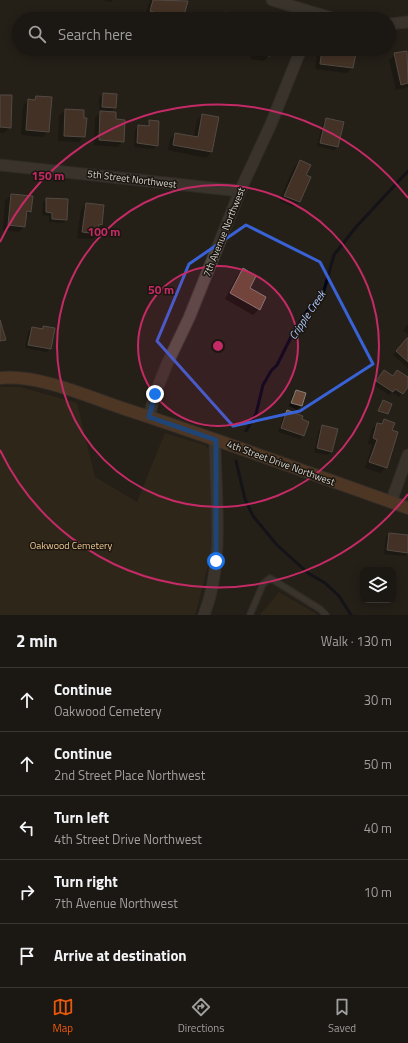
<!DOCTYPE html>
<meta charset="utf-8">
<style>
body{margin:0;font-family:"Titillium Web",sans-serif;background:#24201b;color:#f1f3f6}
.controls{position:absolute;right:12px;bottom:12px;display:grid;overflow:hidden;border-radius:8px;box-shadow:0 2px 10px #0003}
.controls button{width:36px;height:36px;display:grid;place-items:center;padding:0;border:0;border-bottom:1px solid #393632;background:#1b1712;color:#f1f3f6;font:20px sans-serif}
.stop{position:absolute;width:12px;height:12px;margin:-9px;border:3px solid #1a73e8;border-radius:50%;background:#fff}
.stop.end{background:#1a73e8;border-color:#fff;box-shadow:0 1px 4px #0008}
.list{margin:0;padding:0;list-style:none}
h2{display:flex;justify-content:space-between;align-items:center;height:52px;margin:0;padding:0 16px;font-size:17px}
h2 small{font-size:13px;font-weight:400;color:#a09f9f}
.list li{display:grid;grid-template-columns:26px 1fr auto;gap:12px;align-items:center;box-sizing:border-box;height:64px;padding:0 16px;border-top:1px solid #393632}
.list b{display:block;font-size:15px;white-space:nowrap}
.list p{margin:0;font-size:13px;white-space:nowrap;color:#a09f9f}
.list em{font-size:13px;font-style:normal;color:#a09f9f}
.icon{flex:none;width:22px;height:22px;fill:none;stroke:currentColor;stroke-width:2;stroke-linecap:round;stroke-linejoin:round}
.map{position:relative;flex:none;width:408px;height:615px;overflow:hidden}
.search{position:absolute;background:#1b1712;box-shadow:0 2px 10px #0003;left:12px;right:12px;top:12px;height:44px;display:flex;align-items:center;gap:10px;box-sizing:border-box;padding:0 14px;border-radius:22px;color:#a09f9f;font-size:15px}
.sheet{height:372px;background:#1b1712}
nav{display:flex;justify-content:space-around;align-items:center;box-sizing:border-box;height:56px;border-top:1px solid #393632;background:#1b1712;font-size:11px;color:#a09f9f}
nav a{display:grid;justify-items:center;gap:2px}
nav .on{color:#ea580c}
.map>svg:first-child{display:block}
.green{fill:#3d301d}
.shadow{fill:#0007}
.lines{fill:none;stroke-linecap:round;stroke-linejoin:round}
.stream{stroke:#01051a;stroke-width:3}
.building{fill:#684836;stroke:#887e79}
.lane-casing{stroke:#3d3934;stroke-width:8}
.street-casing{stroke:#3d3934;stroke-width:13}
.secondary-casing{stroke:#3d3934;stroke-width:14}
.lane{stroke:#524c45;stroke-width:5.5}
.street{stroke:#524c45;stroke-width:11}
.secondary{stroke:#7e5433;stroke-width:12}
.route{stroke:#1a73e8;stroke-width:5}
.marked{fill:none;stroke:#3962d6;stroke-width:3;stroke-linejoin:round}
.ring{fill:none;stroke:#c42b66;stroke-width:2}
.labels{text-anchor:middle;dominant-baseline:central;stroke-width:3;stroke-linejoin:round;paint-order:stroke}
.street-label{font-size:10px;fill:#d6d3ce;stroke:#1b160f}
.park-label{font-size:10px;fill:#efc993;stroke:#1b160f}
.water-label{font-size:11px;font-style:italic;fill:#abc7fc;stroke:#1b160f}
.centre{fill:#c42b66;stroke:#1b160f;stroke-width:2}
.ring-label{font-size:12px;text-anchor:middle;font-weight:bold;fill:#c42b66;stroke:#1b160f;stroke-width:3;stroke-linejoin:round;paint-order:stroke}
</style>
<div class="map">
<svg width="408" height="615" viewBox="0 0 408 615">
<rect width="100%" height="100%" fill="#241f18"/>
<g class="green">
<polygon points="0,387 20,387 77,403 95,477 137,502 165,433 205,445 209,450 211,518 210,558 195,615 0,615"/>
<polygon points="279,592 318,615 260,615"/>
</g>
<g class="shadow">
<polygon points="104,0 113,0 111,2"/>
<polygon points="150,0 187,1 182,19 155,19 145,16"/>
<polygon points="225,13 233,19 220,19"/>
<polygon points="249,49 270,49 269,56 264,61 251,59 253,50"/>
<polygon points="322,49 352,68 347,73 315,69 317,55"/>
<polygon points="406,52 408,87 396,90 389,60 395,54"/>
<polygon points="103,94 115,107 112,111 99,110 99,98"/>
<polygon points="0,96 10,127 4,133 0,133"/>
<polygon points="36,97 48,131 43,137 21,135 23,106 28,100 33,101"/>
<polygon points="65,110 84,136 79,142 58,141 59,116"/>
<polygon points="101,112 115,120 123,141 117,147 94,145 95,118"/>
<polygon points="202,115 218,118 211,152 206,158 168,150 170,139 175,134 194,137 197,120"/>
<polygon points="327,119 337,147 334,150 317,146 323,122"/>
<polygon points="149,121 157,145 153,149 134,147 135,130 139,126 146,126"/>
<polygon points="300,161 305,176 309,177 299,202 293,207 279,201 294,167"/>
<polygon points="11,195 31,211 25,217 24,226 19,232 3,230 5,201"/>
<polygon points="47,199 66,219 63,223 49,222 49,216 42,215 43,202"/>
<polygon points="86,204 101,224 98,228 97,234 92,239 77,238 81,210"/>
<polygon points="243,270 248,288 259,309 253,315 225,299 238,275"/>
<polygon points="408,324 408,334 403,331"/>
<polygon points="44,327 50,348 47,352 25,348 28,332 32,328 41,330"/>
<polygon points="408,340 408,368 393,355"/>
<polygon points="384,371 392,377 408,379 408,386 399,397 392,392 389,395 374,385"/>
<polygon points="296,391 305,394 301,406 297,410 289,406 293,394"/>
<polygon points="383,401 391,404 386,415 378,412"/>
<polygon points="288,412 301,420 304,435 300,439 278,432 284,415"/>
<polygon points="384,420 391,431 386,467 380,473 365,468 372,445 368,444 372,429"/>
<polygon points="323,426 332,451 328,455 314,452 319,430"/>
<polygon points="390,534 408,536 408,553 405,556 384,554 386,537"/>
</g>
<g class="lines">
<g class="stream">
<polyline points="246,431 256,414 263,385 271,371 277,365 291,337 307,311 323,294 334,255 356,227 408,171"/>
<polyline points="236,461 245,499 253,516 277,545 308,573 325,583 339,596 351,615"/>
</g>
</g>
<g class="building">
<polygon points="153,0 188,1 183,19 167,19 162,18 163,15 150,11"/>
<polygon points="225,12 235,16 234,19 223,19"/>
<polygon points="257,49 271,49 270,56 256,54"/>
<polygon points="322,49 356,53 353,68 320,64"/>
<polygon points="407,51 408,83 401,85 394,53"/>
<polygon points="103,93 117,94 116,108 102,107"/>
<polygon points="0,95 12,95 11,128 0,127"/>
<polygon points="36,96 52,97 49,132 26,130 28,99 35,100"/>
<polygon points="65,109 84,110 84,118 87,118 85,137 64,136"/>
<polygon points="100,111 116,112 116,119 125,120 124,142 99,140"/>
<polygon points="202,114 219,117 212,152 173,145 175,133 198,137"/>
<polygon points="326,118 344,122 338,147 320,143"/>
<polygon points="149,120 159,121 158,146 137,143 138,125 149,126"/>
<polygon points="300,160 311,165 306,175 311,177 300,202 284,196"/>
<polygon points="11,194 33,196 31,212 27,211 25,227 8,225"/>
<polygon points="46,198 68,199 67,220 52,219 52,213 46,212"/>
<polygon points="86,203 104,205 102,225 99,224 98,234 82,232"/>
<polygon points="243,268 256,276 250,288 266,297 260,310 230,293"/>
<polygon points="0,320 6,340 0,341"/>
<polygon points="43,326 55,328 51,349 28,345 32,327 43,329"/>
<polygon points="407,338 408,338 408,362 396,351"/>
<polygon points="384,370 393,376 397,370 408,377 408,387 403,394 395,389 393,392 376,381"/>
<polygon points="296,390 306,393 302,406 291,403"/>
<polygon points="383,400 392,404 388,414 378,411"/>
<polygon points="287,410 303,416 302,419 309,422 304,436 281,428"/>
<polygon points="384,419 395,423 392,430 398,432 387,468 369,462 377,440 373,438 377,423 382,424"/>
<polygon points="322,425 338,429 332,452 317,448"/>
<polygon points="389,533 408,535 408,553 387,550"/>
</g>
<g class="lines">
<g class="lane-casing">
<polyline id="lane" points="250,615 263,584 270,578 320,609 326,615"/>
</g>
<g class="street-casing">
<g id="street">
<polyline points="272,0 335,19"/>
<polyline points="389,24 408,22"/>
<polyline points="0,165 240,191"/>
<polyline points="149,417 155,394 167,364 189,318 240,191 271,124 301,49"/>
<polyline points="391,502 408,455"/>
<path d="M 204,615 C 225,562 215,496 215,440"/>
</g>
</g>
<g class="secondary-casing">
<path id="secondary" d="M 0,378 C 38,374 89,397 125,409 C 220,440 314,475 408,508"/>
</g>
<use href="#lane" class="lane"/>
<use href="#street" class="street"/>
<use href="#secondary" class="secondary"/>
</g>
<g class="lines">
<polyline class="route" points="155,394 149,417 216,440 216,561"/>
</g>
<path d="M0 0H408V615H0ZM 246,225 L 320,262 L 373,364 L 300,411 L 233,426 L 157,341 L 189,264 Z" fill="#241f18" fill-opacity=".55" fill-rule="evenodd"/>
<path class="marked" d="M 246,225 L 320,262 L 373,364 L 300,411 L 233,426 L 157,341 L 189,264 Z"/>
<circle cx="218" cy="346" r="80" fill="#c42b66" fill-opacity=".12"/>
<g class="ring">
<circle cx="218" cy="346" r="80"/>
<circle cx="218" cy="346" r="161"/>
<path d="M408 494A241 241 0 0 1 0 450M0 242A241 241 0 0 1 408 198"/>
</g>
<g class="labels">
<g class="street-label">
<text transform="translate(132 179) rotate(7)">5th Street Northwest</text>
<text transform="translate(224 232) rotate(-68)">7th Avenue Northwest</text>
<text transform="translate(281 463) rotate(20)">4th Street Drive Northwest</text>
</g>
<g class="park-label">
<text x="71" y="545">Oakwood Cemetery</text>
</g>
<g class="water-label">
<text transform="translate(307 315) rotate(-56)">Cripple Creek</text>
</g>
</g>
<circle cx="218" cy="346" r="6" class="centre"/>
<g class="ring-label">
<text x="48" y="180">150 m</text>
<text x="104" y="236">100 m</text>
<text x="161" y="294">50 m</text>
</g>
</svg>
<div class="controls">
<button><svg class="icon" aria-label="layers" viewBox="0 0 24 24"><path d="M12 4l9 5-9 5-9-5zM3 14l9 5 9-5"/></svg></button>
</div>
<div class="stop" style="left:216px;top:561px"></div>
<div class="stop end" style="left:155px;top:394px"></div>
<div class="search"><svg class="icon" aria-label="search" viewBox="0 0 24 24"><circle cx="10" cy="10" r="6"/><path d="M15 15l6 6"/></svg>Search here</div>
</div>
<section class="sheet">
<h2>2 min<small>Walk · 130 m</small></h2>
<ul class="list">
<li><svg class="icon" aria-label="ahead" viewBox="0 0 24 24"><path d="M12 20V5M6 11l6-6 6 6"/></svg><div><b>Continue</b><p>Oakwood Cemetery</p></div><em>30 m</em></li>
<li><svg class="icon" aria-label="ahead" viewBox="0 0 24 24"><path d="M12 20V5M6 11l6-6 6 6"/></svg><div><b>Continue</b><p>2nd Street Place Northwest</p></div><em>50 m</em></li>
<li><svg class="icon" aria-label="left" viewBox="0 0 24 24"><path d="M17 20v-9H6M10 6l-5 5 5 5"/></svg><div><b>Turn left</b><p>4th Street Drive Northwest</p></div><em>40 m</em></li>
<li><svg class="icon" aria-label="right" viewBox="0 0 24 24"><path d="M7 20v-9h11M14 6l5 5-5 5"/></svg><div><b>Turn right</b><p>7th Avenue Northwest</p></div><em>10 m</em></li>
<li><svg class="icon" aria-label="arrive" viewBox="0 0 24 24"><path d="M6 21V4h12l-3 4 3 4H6"/></svg><div><b>Arrive at destination</b></div></li>
</ul>
</section>
<nav>
<a class="on"><svg class="icon" aria-label="map" viewBox="0 0 24 24"><path d="M3 6l6-2 6 2 6-2v14l-6 2-6-2-6 2zM9 4v14M15 6v14"/></svg>Map</a>
<a><svg class="icon" aria-label="directions" viewBox="0 0 24 24"><path d="M12 3l9 9-9 9-9-9zM9 14v-3h6M13 9l2 2-2 2"/></svg>Directions</a>
<a><svg class="icon" aria-label="saved" viewBox="0 0 24 24"><path d="M7 4h10v16l-5-4-5 4z"/></svg>Saved</a>
</nav>
